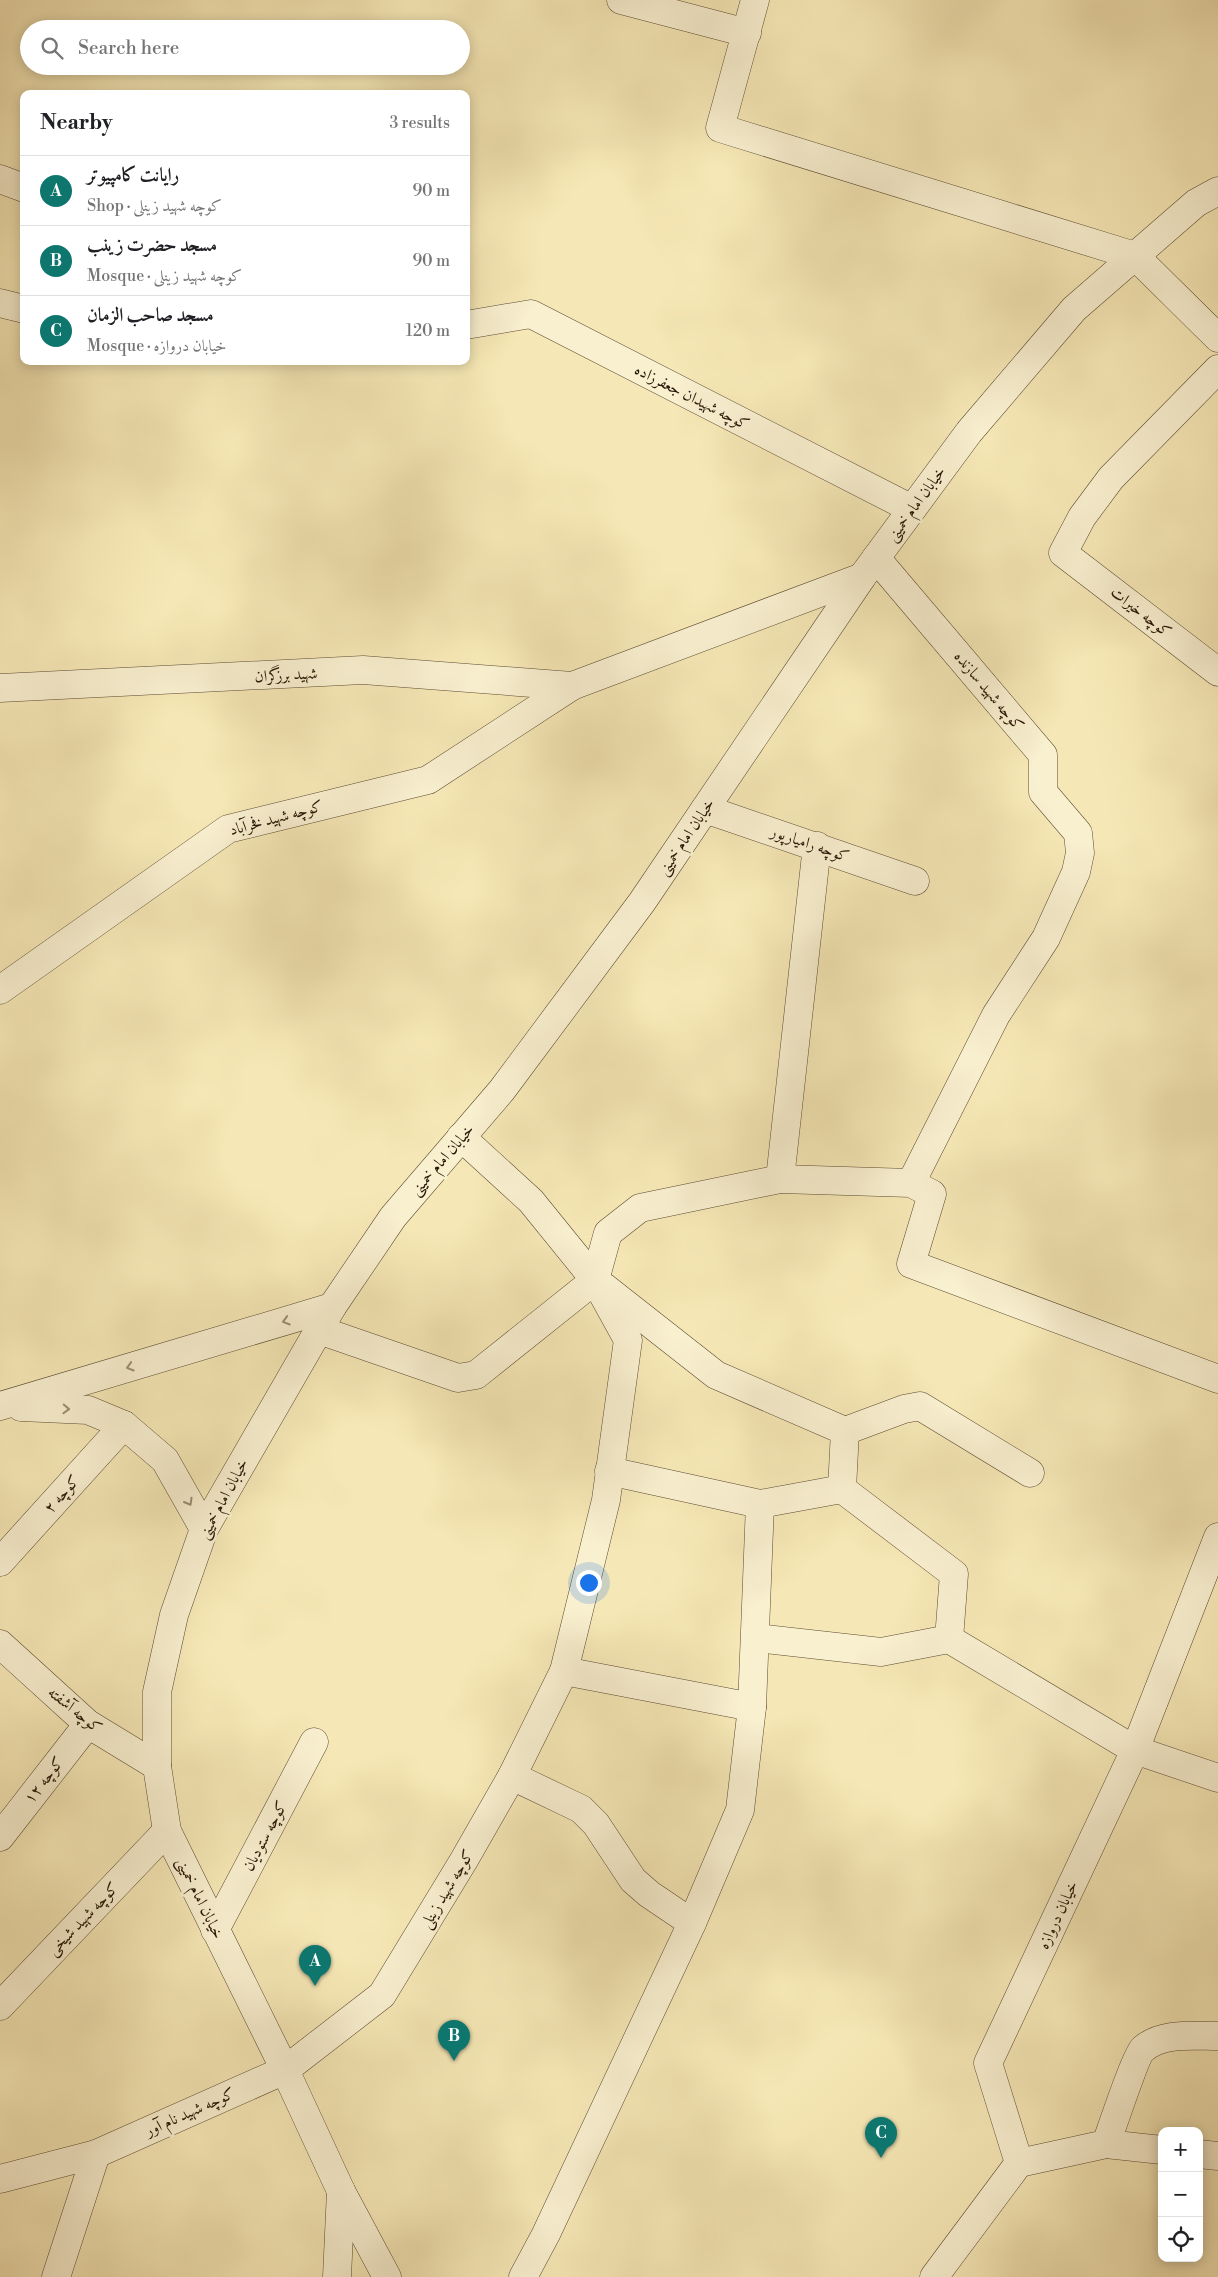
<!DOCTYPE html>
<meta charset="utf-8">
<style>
body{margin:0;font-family:"Libre Bodoni",Amiri,serif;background:#f6f6f6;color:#202124}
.controls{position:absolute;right:15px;bottom:15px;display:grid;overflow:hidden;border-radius:10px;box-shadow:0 2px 12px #0003}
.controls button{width:45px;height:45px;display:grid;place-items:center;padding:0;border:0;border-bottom:1px solid #e0e0e0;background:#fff;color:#202124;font:25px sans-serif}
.you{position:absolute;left:588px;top:1582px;width:18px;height:18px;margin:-12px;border:4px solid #fff;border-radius:50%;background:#1a73e8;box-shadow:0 0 0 8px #1a73e833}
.badge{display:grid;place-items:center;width:32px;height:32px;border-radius:50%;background:#0f766e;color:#fff;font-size:16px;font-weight:700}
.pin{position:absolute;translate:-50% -41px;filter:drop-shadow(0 1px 2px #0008)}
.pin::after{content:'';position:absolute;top:26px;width:18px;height:15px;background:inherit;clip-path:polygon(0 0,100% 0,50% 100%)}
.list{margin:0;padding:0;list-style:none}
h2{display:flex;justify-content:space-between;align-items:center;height:65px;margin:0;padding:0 20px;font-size:21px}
h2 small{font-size:16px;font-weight:400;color:#757577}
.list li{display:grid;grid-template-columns:32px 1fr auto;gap:15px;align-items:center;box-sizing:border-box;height:70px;padding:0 20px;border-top:1px solid #e0e0e0}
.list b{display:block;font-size:19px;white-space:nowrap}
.list p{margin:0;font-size:16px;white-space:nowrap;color:#757577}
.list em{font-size:16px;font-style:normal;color:#757577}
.icon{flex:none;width:28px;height:28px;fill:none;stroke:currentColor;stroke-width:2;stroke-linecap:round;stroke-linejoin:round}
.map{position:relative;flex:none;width:1218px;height:2277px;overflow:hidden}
.search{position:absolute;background:#fff;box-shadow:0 2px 12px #0003;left:20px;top:20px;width:450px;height:55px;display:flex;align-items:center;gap:12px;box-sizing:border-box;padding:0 18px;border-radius:28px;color:#757577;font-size:19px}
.panel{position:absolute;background:#fff;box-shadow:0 2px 12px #0003;left:20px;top:90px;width:450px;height:275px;border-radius:10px}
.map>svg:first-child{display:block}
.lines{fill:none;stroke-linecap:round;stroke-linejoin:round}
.minor-casing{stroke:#5b4a31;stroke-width:29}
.minor{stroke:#f9f0d0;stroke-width:28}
.oneway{stroke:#9a8e75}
.labels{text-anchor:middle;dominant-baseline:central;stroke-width:5;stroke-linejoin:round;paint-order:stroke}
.street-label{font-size:16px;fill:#271605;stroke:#f9f0d0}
</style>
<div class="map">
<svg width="1218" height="2277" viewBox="0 0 1218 2277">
<rect width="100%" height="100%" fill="#f6e8b6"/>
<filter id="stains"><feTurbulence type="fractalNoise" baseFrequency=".004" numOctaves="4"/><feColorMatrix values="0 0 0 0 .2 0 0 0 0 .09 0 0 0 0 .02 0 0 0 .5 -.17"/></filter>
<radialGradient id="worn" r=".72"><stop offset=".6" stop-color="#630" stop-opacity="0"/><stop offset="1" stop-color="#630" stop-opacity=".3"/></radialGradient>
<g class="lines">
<g class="minor-casing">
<g id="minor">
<polyline points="621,0 747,33"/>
<polyline points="755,0 720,128 1135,256 1218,338"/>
<polyline points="0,179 24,188"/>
<polyline points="0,303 24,309"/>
<polyline points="466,325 531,314 912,509"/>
<polyline points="1218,369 1111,478 1082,517 1063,553 1218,672"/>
<polyline points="876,558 1043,755 1043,792 1078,833 1080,853 1076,872 1046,938 996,1015 911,1183"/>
<polyline points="0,688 363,670 572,686"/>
<polyline points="705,809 915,881"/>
<polyline points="0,990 228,829 428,780 572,686 862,577"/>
<polyline points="780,1179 817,846"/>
<polyline points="595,1280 608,1233 640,1208 780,1179 911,1183 932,1194 911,1264 1218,1379"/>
<polyline points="604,1287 716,1375 845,1431 842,1489 954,1574 949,1639 1135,1750 1218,1778"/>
<polyline points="319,1330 458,1378 476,1375 595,1280"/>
<polyline points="0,1406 332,1307"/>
<polyline points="21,1407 88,1410 124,1425 165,1460 204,1529"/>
<polyline points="845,1431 904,1409 920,1406 1030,1473"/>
<polyline points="609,1471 760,1504 842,1489"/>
<polyline points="0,1562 124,1425"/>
<polyline points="756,1638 881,1652 949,1639"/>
<polyline points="0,1644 88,1724 157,1766"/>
<polyline points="564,1671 752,1707"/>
<polyline points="512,1776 581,1809 596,1824 633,1880 649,1894 692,1923"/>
<polyline points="0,1837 88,1724"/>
<polyline points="215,1930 314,1742"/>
<polyline points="0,2006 167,1831"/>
<path d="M 1106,2144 C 1111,2130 1136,2055 1143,2049 C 1162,2032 1194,2036 1218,2036"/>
<polyline points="1199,2154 1218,2156"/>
<polyline points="1019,2163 1106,2144 1162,2150"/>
<polyline points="0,2179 96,2154"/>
<polyline points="56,2277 96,2154 285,2070 382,1995 464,1860 512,1776 564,1671 606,1500 628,1340 595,1280 531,1201 461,1137"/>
<polyline points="337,2277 341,2191"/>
<polyline points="387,2277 341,2191 285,2070 167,1831 157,1766 157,1692 174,1615 204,1529 332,1307 393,1217 502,1090 642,902 862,577 969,432 1074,309 1196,203 1218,191"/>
<polyline points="523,2277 546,2234 692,1923 740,1810 752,1707 760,1504"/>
<polyline points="934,2277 1019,2163 988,2063 1135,1750 1218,1537"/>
</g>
</g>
<use href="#minor" class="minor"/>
</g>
<defs><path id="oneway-chevron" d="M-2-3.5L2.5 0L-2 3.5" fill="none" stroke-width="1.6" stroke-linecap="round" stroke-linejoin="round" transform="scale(1.25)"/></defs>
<g class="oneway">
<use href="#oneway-chevron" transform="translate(286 1321) rotate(163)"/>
<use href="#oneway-chevron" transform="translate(130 1367) rotate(163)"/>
<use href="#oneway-chevron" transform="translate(66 1409) rotate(2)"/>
<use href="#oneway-chevron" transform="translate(189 1502) rotate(60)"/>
</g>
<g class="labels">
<g class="street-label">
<text transform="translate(692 397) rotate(27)">کوچه شهیدان جعفرزاده</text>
<text transform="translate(916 504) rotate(-54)">خیابان امام خمینی</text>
<text transform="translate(1141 612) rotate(38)">کوچه خیرات</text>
<text transform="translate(286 675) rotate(-3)">شهید برزگران</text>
<text transform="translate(989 691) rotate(50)">کوچه شهید سازنده</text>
<text transform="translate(276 818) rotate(-15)">کوچه شهید فخرآباد</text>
<text transform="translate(686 837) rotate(-56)">خیابان امام خمینی</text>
<text transform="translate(810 844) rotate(19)">کوچه رامیارپور</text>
<text transform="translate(442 1160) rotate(-49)">خیابان امام خمینی</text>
<text transform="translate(62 1494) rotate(-48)">کوچه ۲</text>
<text transform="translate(223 1499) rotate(-62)">خیابان امام خمینی</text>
<text transform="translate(75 1710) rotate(39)">کوچه آشفته</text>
<text transform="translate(44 1780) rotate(-52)">کوچه ۱۲</text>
<text transform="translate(265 1836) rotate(-62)">کوچه ستودیان</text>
<text transform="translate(447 1889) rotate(-59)">کوچه شهید زینلی</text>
<text transform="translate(200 1898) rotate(64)">خیابان امام خمینی</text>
<text transform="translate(1058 1915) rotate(-65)">خیابان دروازه</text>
<text transform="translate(83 1919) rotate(-46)">کوچه شهید شیخی</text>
<text transform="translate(190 2112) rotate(-24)">کوچه شهید نام آور</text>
</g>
</g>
<rect width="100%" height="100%" filter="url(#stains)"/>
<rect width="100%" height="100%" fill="url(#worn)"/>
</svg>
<div class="controls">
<button>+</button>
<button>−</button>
<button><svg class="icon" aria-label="locate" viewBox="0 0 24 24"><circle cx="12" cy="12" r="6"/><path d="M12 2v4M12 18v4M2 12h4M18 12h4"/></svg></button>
</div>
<div class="you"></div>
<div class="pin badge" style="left:315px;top:1986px">A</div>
<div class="pin badge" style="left:454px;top:2061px">B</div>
<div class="pin badge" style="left:881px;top:2158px">C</div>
<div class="search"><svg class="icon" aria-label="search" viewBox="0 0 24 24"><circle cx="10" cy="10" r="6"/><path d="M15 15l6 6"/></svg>Search here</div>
<section class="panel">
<h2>Nearby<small>3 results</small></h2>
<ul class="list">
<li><span class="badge">A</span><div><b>رایانت کامپیوتر</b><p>Shop · کوچه شهید زینلی</p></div><em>90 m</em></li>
<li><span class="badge">B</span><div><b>مسجد حضرت زینب</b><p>Mosque · کوچه شهید زینلی</p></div><em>90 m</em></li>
<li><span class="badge">C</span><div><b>مسجد صاحب الزمان</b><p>Mosque · خیابان دروازه</p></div><em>120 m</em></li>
</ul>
</section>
</div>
